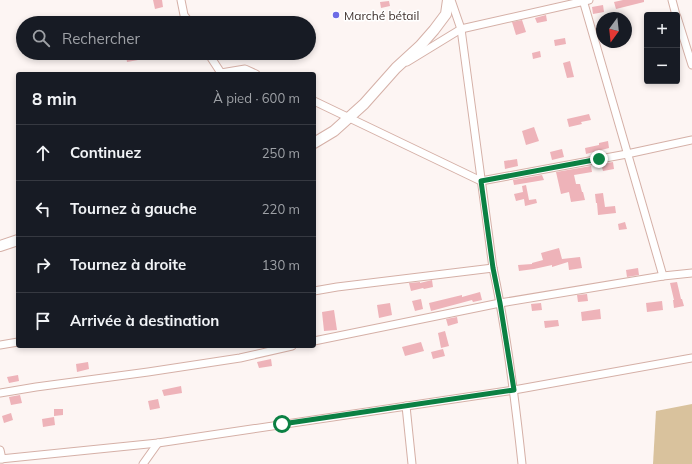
<!DOCTYPE html>
<html lang="fr">
<meta charset="utf-8">
<style>
body{margin:0;font-family:Mulish,sans-serif;background:#242831;color:#f1f3f6}
.controls{position:absolute;right:12px;top:12px;display:grid;overflow:hidden;border-radius:4px;box-shadow:0 2px 6px #0003}
.controls button{width:36px;height:36px;display:grid;place-items:center;padding:0;border:0;border-bottom:1px solid #363941;background:#171b24;color:#f1f3f6;font:20px sans-serif}
.compass{position:absolute;left:596px;top:12px;width:36px;height:36px;border-radius:50%;background:#171b24;box-shadow:0 2px 6px #0003;rotate:195deg}
.stop{position:absolute;width:12px;height:12px;margin:-9px;border:3px solid #0b8043;border-radius:50%;background:#fff}
.stop.end{background:#0b8043;border-color:#fff;box-shadow:0 1px 4px #0008}
.list{margin:0;padding:0;list-style:none}
h2{display:flex;justify-content:space-between;align-items:center;height:52px;margin:0;padding:0 16px;font-size:17px}
h2 small{font-size:13px;font-weight:400;color:#9ea1a6}
.list li{display:grid;grid-template-columns:26px 1fr auto;gap:12px;align-items:center;box-sizing:border-box;height:56px;padding:0 16px;border-top:1px solid #363941}
.list b{display:block;font-size:15px;white-space:nowrap}
.list em{font-size:13px;font-style:normal;color:#9ea1a6}
.icon{flex:none;width:22px;height:22px;fill:none;stroke:currentColor;stroke-width:2;stroke-linecap:round;stroke-linejoin:round}
.map{position:relative;flex:none;width:692px;height:464px;overflow:hidden}
.search{position:absolute;background:#171b24;box-shadow:0 2px 6px #0003;left:16px;top:16px;width:300px;height:44px;display:flex;align-items:center;gap:10px;box-sizing:border-box;padding:0 14px;border-radius:22px;color:#9ea1a6;font-size:15px}
.panel{position:absolute;background:#171b24;box-shadow:0 2px 6px #0003;left:16px;top:72px;width:300px;height:276px;border-radius:4px}
.map>svg:first-child{display:block}
.green{fill:#d9c29d}
.building{fill:#eeb3b9}
.lines{fill:none;stroke-linecap:round;stroke-linejoin:round}
.street-casing{stroke:#d5b0a7;stroke-width:9}
.secondary-casing{stroke:#d5b0a7;stroke-width:12}
.street{stroke:#fff;stroke-width:7}
.secondary{stroke:#fff;stroke-width:10}
.route{stroke:#0b8043;stroke-width:5}
.poi-dot{fill:#6d6ce6;stroke:#fff;stroke-width:1.5}
.labels{text-anchor:middle;dominant-baseline:central;stroke-width:3;stroke-linejoin:round;paint-order:stroke}
.poi-label{font-size:12px;fill:#40322e;stroke:#fff;text-anchor:start}
</style>
<div class="map">
<svg width="692" height="464" viewBox="0 0 692 464">
<rect width="100%" height="100%" fill="#fdf5f3"/>
<polygon class="green" points="692,404 692,464 653,464 656,411"/>
<g class="building">
<polygon points="153,0 162,0 163,7 155,9"/>
<polygon points="623,0 644,0 644,2 616,9 614,2"/>
<polygon points="389,1 390,6 381,8 380,2"/>
<polygon points="603,5 604,12 593,14 592,7"/>
<polygon points="546,15 547,21 537,23 535,18"/>
<polygon points="522,20 526,32 516,35 512,22"/>
<polygon points="565,38 566,44 555,46 554,40"/>
<polygon points="540,51 541,57 533,59 532,53"/>
<polygon points="137,54 138,60 127,62 126,55"/>
<polygon points="570,61 574,77 567,78 563,63"/>
<polygon points="589,114 591,120 581,122 582,124 569,127 567,119"/>
<polygon points="534,127 539,141 526,145 522,131"/>
<polygon points="608,141 609,148 586,154 585,148 599,145 599,143"/>
<polygon points="562,149 564,157 552,160 550,152"/>
<polygon points="517,159 518,166 505,169 504,161"/>
<polygon points="613,162 614,169 603,171 601,164"/>
<polygon points="591,166 592,172 574,175 576,184 580,184 582,192 583,192 585,200 571,202 569,192 561,194 556,172"/>
<polygon points="542,175 544,180 514,185 513,180"/>
<polygon points="526,185 529,200 536,199 537,203 525,206 524,199 516,201 514,194 523,192 522,186"/>
<polygon points="603,193 605,207 615,206 616,213 598,215 597,203 596,203 595,194"/>
<polygon points="625,222 627,229 619,230 618,224"/>
<polygon points="559,248 562,259 580,257 582,268 569,270 568,262 552,267 552,265 534,269 519,271 518,265 532,264 532,263 543,260 541,253"/>
<polygon points="638,268 639,275 627,277 626,270"/>
<polygon points="432,280 433,287 424,289 423,288 411,291 409,283 420,282 420,283"/>
<polygon points="677,282 681,299 682,299 684,306 674,308 673,300 674,300 670,283"/>
<polygon points="480,292 482,300 473,302 472,300 431,311 429,303 462,295 462,297"/>
<polygon points="587,294 588,301 578,302 577,295"/>
<polygon points="421,299 423,309 415,311 412,301"/>
<polygon points="662,301 663,310 647,312 646,303"/>
<polygon points="390,303 392,315 379,318 377,305"/>
<polygon points="541,303 542,310 532,311 531,304"/>
<polygon points="600,309 601,319 582,321 581,312"/>
<polygon points="334,310 337,330 324,331 322,312"/>
<polygon points="457,317 458,323 448,326 446,319"/>
<polygon points="558,320 559,326 545,328 544,321"/>
<polygon points="445,331 449,346 441,348 438,333"/>
<polygon points="421,342 424,351 405,356 402,347"/>
<polygon points="443,349 445,356 433,359 431,352"/>
<polygon points="271,359 272,366 259,368 257,362"/>
<polygon points="88,362 89,369 77,372 76,364"/>
<polygon points="18,375 19,381 9,383 7,377"/>
<polygon points="181,386 182,393 164,396 162,390"/>
<polygon points="20,395 22,403 11,405 9,397"/>
<polygon points="158,399 160,408 150,410 148,401"/>
<polygon points="54,409 63,409 63,415 54,416"/>
<polygon points="11,413 13,420 4,423 2,416"/>
<polygon points="54,417 55,425 43,427 42,419"/>
</g>
<g class="lines">
<g class="street-casing">
<g id="street">
<polyline points="181,0 184,15 190,23"/>
<path d="M 451,0 L 461,29 L 493,268 C 507,333 515,398 522,464"/>
<polyline points="583,0 663,276"/>
<polyline points="672,0 676,15"/>
<polyline points="677,17 692,65"/>
<polyline points="208,53 221,73 245,69 256,74"/>
<polyline points="407,62 461,29 589,0"/>
<polyline points="314,101 481,181 627,154 692,140"/>
<polyline points="314,291 337,287 493,268"/>
<polyline points="314,341 500,303 663,276 692,273"/>
<polyline points="0,345 18,342"/>
<polyline points="0,393 36,387 148,372 240,358 292,346"/>
<polyline points="406,406 412,464"/>
<polyline points="0,450 2,459"/>
<polyline points="0,459 158,443 514,390 692,358"/>
<polyline points="143,464 158,443"/>
</g>
</g>
<g class="secondary-casing">
<g id="secondary">
<polyline points="314,143 334,131 364,104 396,68 420,46 434,30 446,14 448,0"/>
<polyline points="0,246 18,240"/>
</g>
</g>
<use href="#street" class="street"/>
<use href="#secondary" class="secondary"/>
</g>
<g class="lines">
<polyline class="route" points="282,424 514,390 500,303 493,268 481,181 599,159"/>
</g>
<circle class="poi-dot" cx="336" cy="15" r="4"/>
<g class="labels">
<g class="poi-label">
<text x="344" y="15">Marché bétail</text>
</g>
</g>
</svg>
<div class="controls">
<button>+</button>
<button>−</button>
</div>
<svg class="compass" viewBox="-18 -18 36 36"><path d="M0-13l5 13h-10z" fill="#e53935"/><path d="M0 13l5-13h-10z" fill="#9ea1a6"/></svg>
<div class="stop" style="left:282px;top:424px"></div>
<div class="stop end" style="left:599px;top:159px"></div>
<div class="search"><svg class="icon" aria-label="search" viewBox="0 0 24 24"><circle cx="10" cy="10" r="6"/><path d="M15 15l6 6"/></svg>Rechercher</div>
<section class="panel">
<h2>8 min<small>À pied · 600 m</small></h2>
<ul class="list">
<li><svg class="icon" aria-label="ahead" viewBox="0 0 24 24"><path d="M12 20V5M6 11l6-6 6 6"/></svg><div><b>Continuez</b></div><em>250 m</em></li>
<li><svg class="icon" aria-label="left" viewBox="0 0 24 24"><path d="M17 20v-9H6M10 6l-5 5 5 5"/></svg><div><b>Tournez à gauche</b></div><em>220 m</em></li>
<li><svg class="icon" aria-label="right" viewBox="0 0 24 24"><path d="M7 20v-9h11M14 6l5 5-5 5"/></svg><div><b>Tournez à droite</b></div><em>130 m</em></li>
<li><svg class="icon" aria-label="arrive" viewBox="0 0 24 24"><path d="M6 21V4h12l-3 4 3 4H6"/></svg><div><b>Arrivée à destination</b></div></li>
</ul>
</section>
</div>
